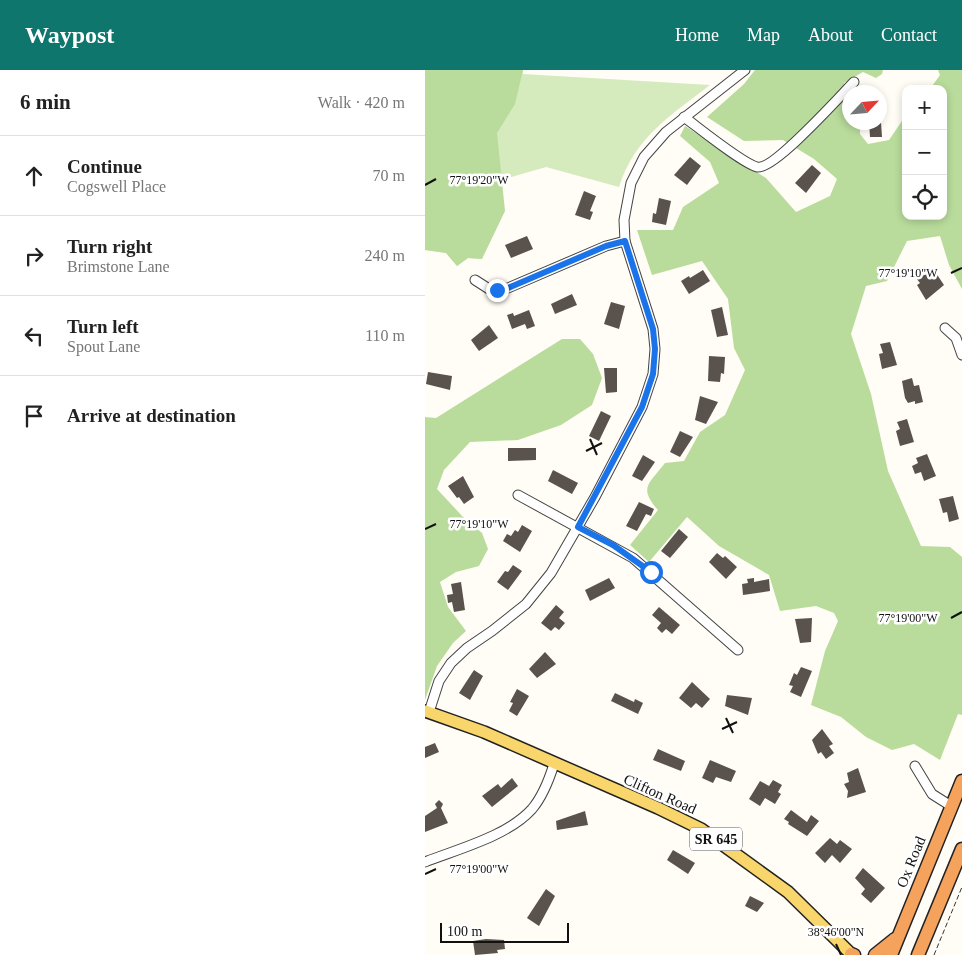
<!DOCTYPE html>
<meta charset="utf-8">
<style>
body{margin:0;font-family:Georgia,serif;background:#f2f2f2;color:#222}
.controls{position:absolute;right:15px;top:15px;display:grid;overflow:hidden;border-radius:10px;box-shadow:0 2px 8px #0003}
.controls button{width:45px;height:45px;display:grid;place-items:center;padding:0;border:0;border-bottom:1px solid #e0e0e0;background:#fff;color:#222;font:25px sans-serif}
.compass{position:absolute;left:417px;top:15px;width:45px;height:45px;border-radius:50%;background:#fff;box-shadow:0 2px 8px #0003;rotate:64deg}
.scale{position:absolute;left:15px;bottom:12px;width:129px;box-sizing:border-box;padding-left:5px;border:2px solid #111;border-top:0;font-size:14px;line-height:18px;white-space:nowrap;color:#111;-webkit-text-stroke:4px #fff;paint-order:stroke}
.stop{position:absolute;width:15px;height:15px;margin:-11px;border:4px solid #1a73e8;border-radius:50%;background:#fff}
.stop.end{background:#1a73e8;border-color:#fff;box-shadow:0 1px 5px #0008}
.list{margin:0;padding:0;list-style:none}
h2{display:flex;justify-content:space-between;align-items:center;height:65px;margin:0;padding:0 20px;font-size:21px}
h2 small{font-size:16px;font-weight:400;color:#767676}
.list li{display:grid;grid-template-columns:32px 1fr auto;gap:15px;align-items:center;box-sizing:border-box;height:80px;padding:0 20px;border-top:1px solid #e0e0e0}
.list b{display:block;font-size:19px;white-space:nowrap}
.list p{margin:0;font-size:16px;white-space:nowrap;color:#767676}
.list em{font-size:16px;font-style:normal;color:#767676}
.icon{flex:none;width:28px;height:28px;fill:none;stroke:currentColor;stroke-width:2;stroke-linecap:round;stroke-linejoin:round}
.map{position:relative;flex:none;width:537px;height:885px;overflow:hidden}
header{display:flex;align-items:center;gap:30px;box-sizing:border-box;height:70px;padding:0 25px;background:#0f766e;color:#fff}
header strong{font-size:24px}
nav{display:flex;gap:28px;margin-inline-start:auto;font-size:18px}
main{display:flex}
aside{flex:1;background:#fff}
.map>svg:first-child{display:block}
.green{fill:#d5ebbd}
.forest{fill:#b9dc9c}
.building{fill:#5a524d}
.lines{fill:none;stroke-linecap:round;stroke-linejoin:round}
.minor-casing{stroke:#444;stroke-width:11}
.major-casing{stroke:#222;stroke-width:14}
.highway-casing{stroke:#222;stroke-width:15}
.path{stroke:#333;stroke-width:1;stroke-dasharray:5 2.5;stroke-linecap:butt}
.minor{stroke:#fff;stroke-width:9}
.major{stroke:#f9d66b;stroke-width:11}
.highway{stroke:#f5a25d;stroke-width:12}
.route{stroke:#1a73e8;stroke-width:6}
.ticks{fill:none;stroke:#111;stroke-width:2}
.labels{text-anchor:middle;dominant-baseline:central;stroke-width:5;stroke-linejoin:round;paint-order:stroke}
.shield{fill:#fff;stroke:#585858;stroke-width:1}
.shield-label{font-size:14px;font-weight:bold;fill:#111}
.street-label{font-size:15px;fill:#111;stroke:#fff}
.ticks-label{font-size:12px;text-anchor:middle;fill:#111;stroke:#fff;stroke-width:5;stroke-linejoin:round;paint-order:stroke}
</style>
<header>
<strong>Waypost</strong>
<nav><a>Home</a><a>Map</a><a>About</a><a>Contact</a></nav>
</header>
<main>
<aside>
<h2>6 min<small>Walk · 420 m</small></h2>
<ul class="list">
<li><svg class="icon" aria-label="ahead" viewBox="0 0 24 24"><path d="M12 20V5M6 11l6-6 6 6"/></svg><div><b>Continue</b><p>Cogswell Place</p></div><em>70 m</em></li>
<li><svg class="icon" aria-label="right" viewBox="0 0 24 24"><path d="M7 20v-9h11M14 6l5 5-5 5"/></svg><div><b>Turn right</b><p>Brimstone Lane</p></div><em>240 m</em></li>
<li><svg class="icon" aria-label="left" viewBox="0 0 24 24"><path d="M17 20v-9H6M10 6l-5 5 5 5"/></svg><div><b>Turn left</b><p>Spout Lane</p></div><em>110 m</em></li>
<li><svg class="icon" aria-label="arrive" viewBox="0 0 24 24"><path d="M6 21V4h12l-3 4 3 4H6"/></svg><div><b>Arrive at destination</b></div></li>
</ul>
</aside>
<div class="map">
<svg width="537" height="885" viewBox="0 0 537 885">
<rect width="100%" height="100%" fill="#fffdf5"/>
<path class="green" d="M 0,0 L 98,0 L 98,4 L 285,15 C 245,46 210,67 194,117 L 121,97 L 39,121 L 57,189 L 43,188 L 32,196 L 21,183 L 0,180 Z"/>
<g class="forest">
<polygon points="0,0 98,0 90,34 72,63 80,141 57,189 43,188 32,196 21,183 0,180"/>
<path d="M 330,0 L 458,0 L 457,4 L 451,8 L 438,2 L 419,13 L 419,32 L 424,36 L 424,52 L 435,53 L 435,64 L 443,74 L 464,70 L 481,45 L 481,146 L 518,146 L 518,19 L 505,19 L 515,5 L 513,0 L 537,0 L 537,219 L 524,195 L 515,166 L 482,171 L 462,211 L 441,216 L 426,264 L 446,324 L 463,401 L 496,476 L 525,477 L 537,487 L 537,645 L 533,644 L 515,690 L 489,674 L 467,680 L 441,667 L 416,647 L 386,635 L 400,581 L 413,551 L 409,543 L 391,536 L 355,541 L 344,505 L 294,476 L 262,447 L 224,492 L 205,475 L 233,440 C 213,417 224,414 240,393 L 259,391 L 275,362 L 300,345 L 320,300 L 309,278 L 303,229 L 277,191 L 227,205 L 212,160 L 248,160 L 258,137 L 294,113 L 285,92 L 255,66 L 260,56 L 341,108 L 371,142 L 405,126 L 412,109 L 389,89 L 358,70 L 319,71 L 282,47 L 319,14 Z"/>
<polygon points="137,269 155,269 168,284 177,308 167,335 136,355 93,370 45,372 19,400 12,419 38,447 57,463 63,479 54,496 31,502 15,512 23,537 41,561 28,573 12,596 0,630 0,347 11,348"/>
</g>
<g class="building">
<polygon points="444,52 456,52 457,67 445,67"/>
<polygon points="265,87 276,96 262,115 249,105"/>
<polygon points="387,95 396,103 381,123 370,113"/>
<polygon points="159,121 171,126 165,141 168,142 165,150 150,145"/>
<polygon points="234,128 246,131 241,155 227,152 228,143 231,144"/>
<polygon points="102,166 108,179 86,188 80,175"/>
<polygon points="278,200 285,211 264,224 256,211 264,206 265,208"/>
<polygon points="505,203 507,206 511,203 519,215 501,230 492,215 495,213 491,208"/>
<polygon points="147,224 152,235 130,244 126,234"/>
<polygon points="186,232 200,236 194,259 179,254"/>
<polygon points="297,237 303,265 292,267 286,240"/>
<polygon points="104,240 110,256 102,259 100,254 87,259 82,245 88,243 89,246"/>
<polygon points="64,255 73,268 54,281 46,270"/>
<polygon points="465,272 472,295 457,299 454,284 458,283 455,274"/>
<polygon points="284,286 300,287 299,304 296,303 295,312 283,311"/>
<polygon points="179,298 192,298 192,322 181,323"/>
<polygon points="3,302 27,306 25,320 1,314"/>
<polygon points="487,308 489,316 494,315 498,332 490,334 490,331 483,333 480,328 477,311"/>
<polygon points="275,326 293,332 281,354 270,350"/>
<polygon points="176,341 186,346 174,371 164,366"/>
<polygon points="482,349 489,372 475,376 471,361 475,359 472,352"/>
<polygon points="255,361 268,367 255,387 245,382"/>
<polygon points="83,378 111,378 111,390 83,391"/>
<polygon points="502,384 511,406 499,411 496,402 490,404 487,396 493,393 491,388"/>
<polygon points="218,385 230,392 217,411 207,406"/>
<polygon points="128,400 153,413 147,424 123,411"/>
<polygon points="38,406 49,427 39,434 34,427 32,428 23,416"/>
<polygon points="528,426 534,449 524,452 522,442 518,443 514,429"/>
<polygon points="214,432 229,439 226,446 221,444 212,461 201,456"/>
<polygon points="97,455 107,461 95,482 78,471 82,464 86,466 90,460 93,462"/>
<polygon points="254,459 263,467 245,488 236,481"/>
<polygon points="292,483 298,488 300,486 312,497 301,509 284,492"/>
<polygon points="88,495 97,501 83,520 72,512 80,501 83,502"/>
<polygon points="184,508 190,518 165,531 160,520"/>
<polygon points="329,508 329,512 344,509 345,521 318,525 317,514 323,513 322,509"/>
<polygon points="36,512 40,540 29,542 27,532 23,533 22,525 28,524 26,514"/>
<polygon points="131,535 139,542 134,548 140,553 134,560 130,557 126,561 116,553"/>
<polygon points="234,537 255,555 247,564 241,559 237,563 232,558 236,553 227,545"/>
<polygon points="387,548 386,572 375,573 370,549"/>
<polygon points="120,582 131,594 112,608 104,599"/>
<polygon points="376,597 387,601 376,627 365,622 368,616 364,615 369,603 372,605"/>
<polygon points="49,600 58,606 45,630 34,623"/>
<polygon points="267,612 285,629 277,638 271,633 266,638 254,628"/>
<polygon points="92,619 104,626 92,646 84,641 88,633 85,632"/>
<polygon points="190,623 209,632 210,629 218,633 213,644 186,631"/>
<polygon points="302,625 327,628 323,645 300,636"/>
<polygon points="397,659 408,674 404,676 409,683 401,689 396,682 393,684 387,670"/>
<polygon points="10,673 14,682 0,688 0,677"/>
<polygon points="233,679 260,691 256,701 228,690"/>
<polygon points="285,690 311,701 306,712 291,707 288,713 277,708"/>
<polygon points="433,698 441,722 422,728 423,721 419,714 424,712 422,703"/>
<polygon points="87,708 93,716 67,737 57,726 73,714 76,718"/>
<polygon points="348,710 357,715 353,722 356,724 350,734 340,728 335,736 324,729 335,711 344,716"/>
<polygon points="14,730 18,734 16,738 23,753 0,762 0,746 12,738 10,734"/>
<polygon points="366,740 382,752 386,745 394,751 382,766 363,754 364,752 359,749"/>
<polygon points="160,741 163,755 132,760 131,751"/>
<polygon points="405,768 412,774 415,770 427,779 415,793 407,785 400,793 390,783"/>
<polygon points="248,780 270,793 263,804 242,790"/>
<polygon points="438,798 460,818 446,833 436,824 440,819 430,808"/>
<polygon points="121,819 130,826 114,856 102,848"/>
<polygon points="325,826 339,833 332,842 320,836"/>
<polygon points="61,869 79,870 80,879 72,880 73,883 50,885 48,871"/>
</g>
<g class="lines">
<g class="minor-casing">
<g id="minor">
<path d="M 259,47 C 274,58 317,93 332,97 C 348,101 415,26 429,12"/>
<polyline points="50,210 64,219 83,218 181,176 200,171"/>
<polyline points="520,258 531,268 537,285"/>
<polyline points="93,425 208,488 313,580"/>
<polyline points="4,642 14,611 26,593 42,578 67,561 101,534 126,503 170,427 217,337 228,304 230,279 228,259 200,171 199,150 206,113 219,87 241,62 320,0"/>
<polyline points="490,696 507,724 526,736"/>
<path d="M 0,792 C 33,779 83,766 107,739 C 118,726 124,710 129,694"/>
</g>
</g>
<g class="major-casing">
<polyline id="major" points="0,641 59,662 233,738 276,759 363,822 427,885"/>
</g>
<g class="highway-casing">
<g id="highway">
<polyline points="426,884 429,885"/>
<polyline points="450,885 470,869"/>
<polyline points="466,885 537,711"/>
<polyline points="493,885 537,779"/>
</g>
</g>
<polyline class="path" points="509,885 537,817"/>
<use href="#minor" class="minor"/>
<use href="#major" class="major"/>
<use href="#highway" class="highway"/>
</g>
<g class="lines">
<polyline class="route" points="72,220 83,218 181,176 200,171 228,259 230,279 228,304 217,337 153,457 188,475 226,502"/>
</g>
<path class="ticks" d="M 0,115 L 11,109M 526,203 L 537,198M 165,369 L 172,385M 161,381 L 177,373M 0,459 L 11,454M 526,548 L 537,542M 301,648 L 308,663M 297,659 L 312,652M 0,804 L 11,799M 411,874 L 416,885"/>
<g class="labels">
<rect class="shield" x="265" y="757.5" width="52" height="23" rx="4"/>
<g class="shield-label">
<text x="291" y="769">SR 645</text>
</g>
<g class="street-label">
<text transform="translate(235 724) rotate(24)">Clifton Road</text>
<text transform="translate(486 792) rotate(-68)">Ox Road</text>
</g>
</g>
<g class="ticks-label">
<text x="54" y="114">77°19'20"W</text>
<text x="483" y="207">77°19'10"W</text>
<text x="54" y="458">77°19'10"W</text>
<text x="483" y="552">77°19'00"W</text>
<text x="54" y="803">77°19'00"W</text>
<text x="411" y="866">38°46'00"N</text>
</g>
</svg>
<div class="controls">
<button>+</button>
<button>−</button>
<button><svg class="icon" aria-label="locate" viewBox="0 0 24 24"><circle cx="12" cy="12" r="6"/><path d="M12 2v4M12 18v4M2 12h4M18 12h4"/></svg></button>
</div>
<svg class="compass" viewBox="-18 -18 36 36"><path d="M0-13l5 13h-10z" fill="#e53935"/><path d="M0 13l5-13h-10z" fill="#767676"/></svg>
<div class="scale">100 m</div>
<div class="stop" style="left:226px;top:502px"></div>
<div class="stop end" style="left:72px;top:220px"></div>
</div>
</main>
